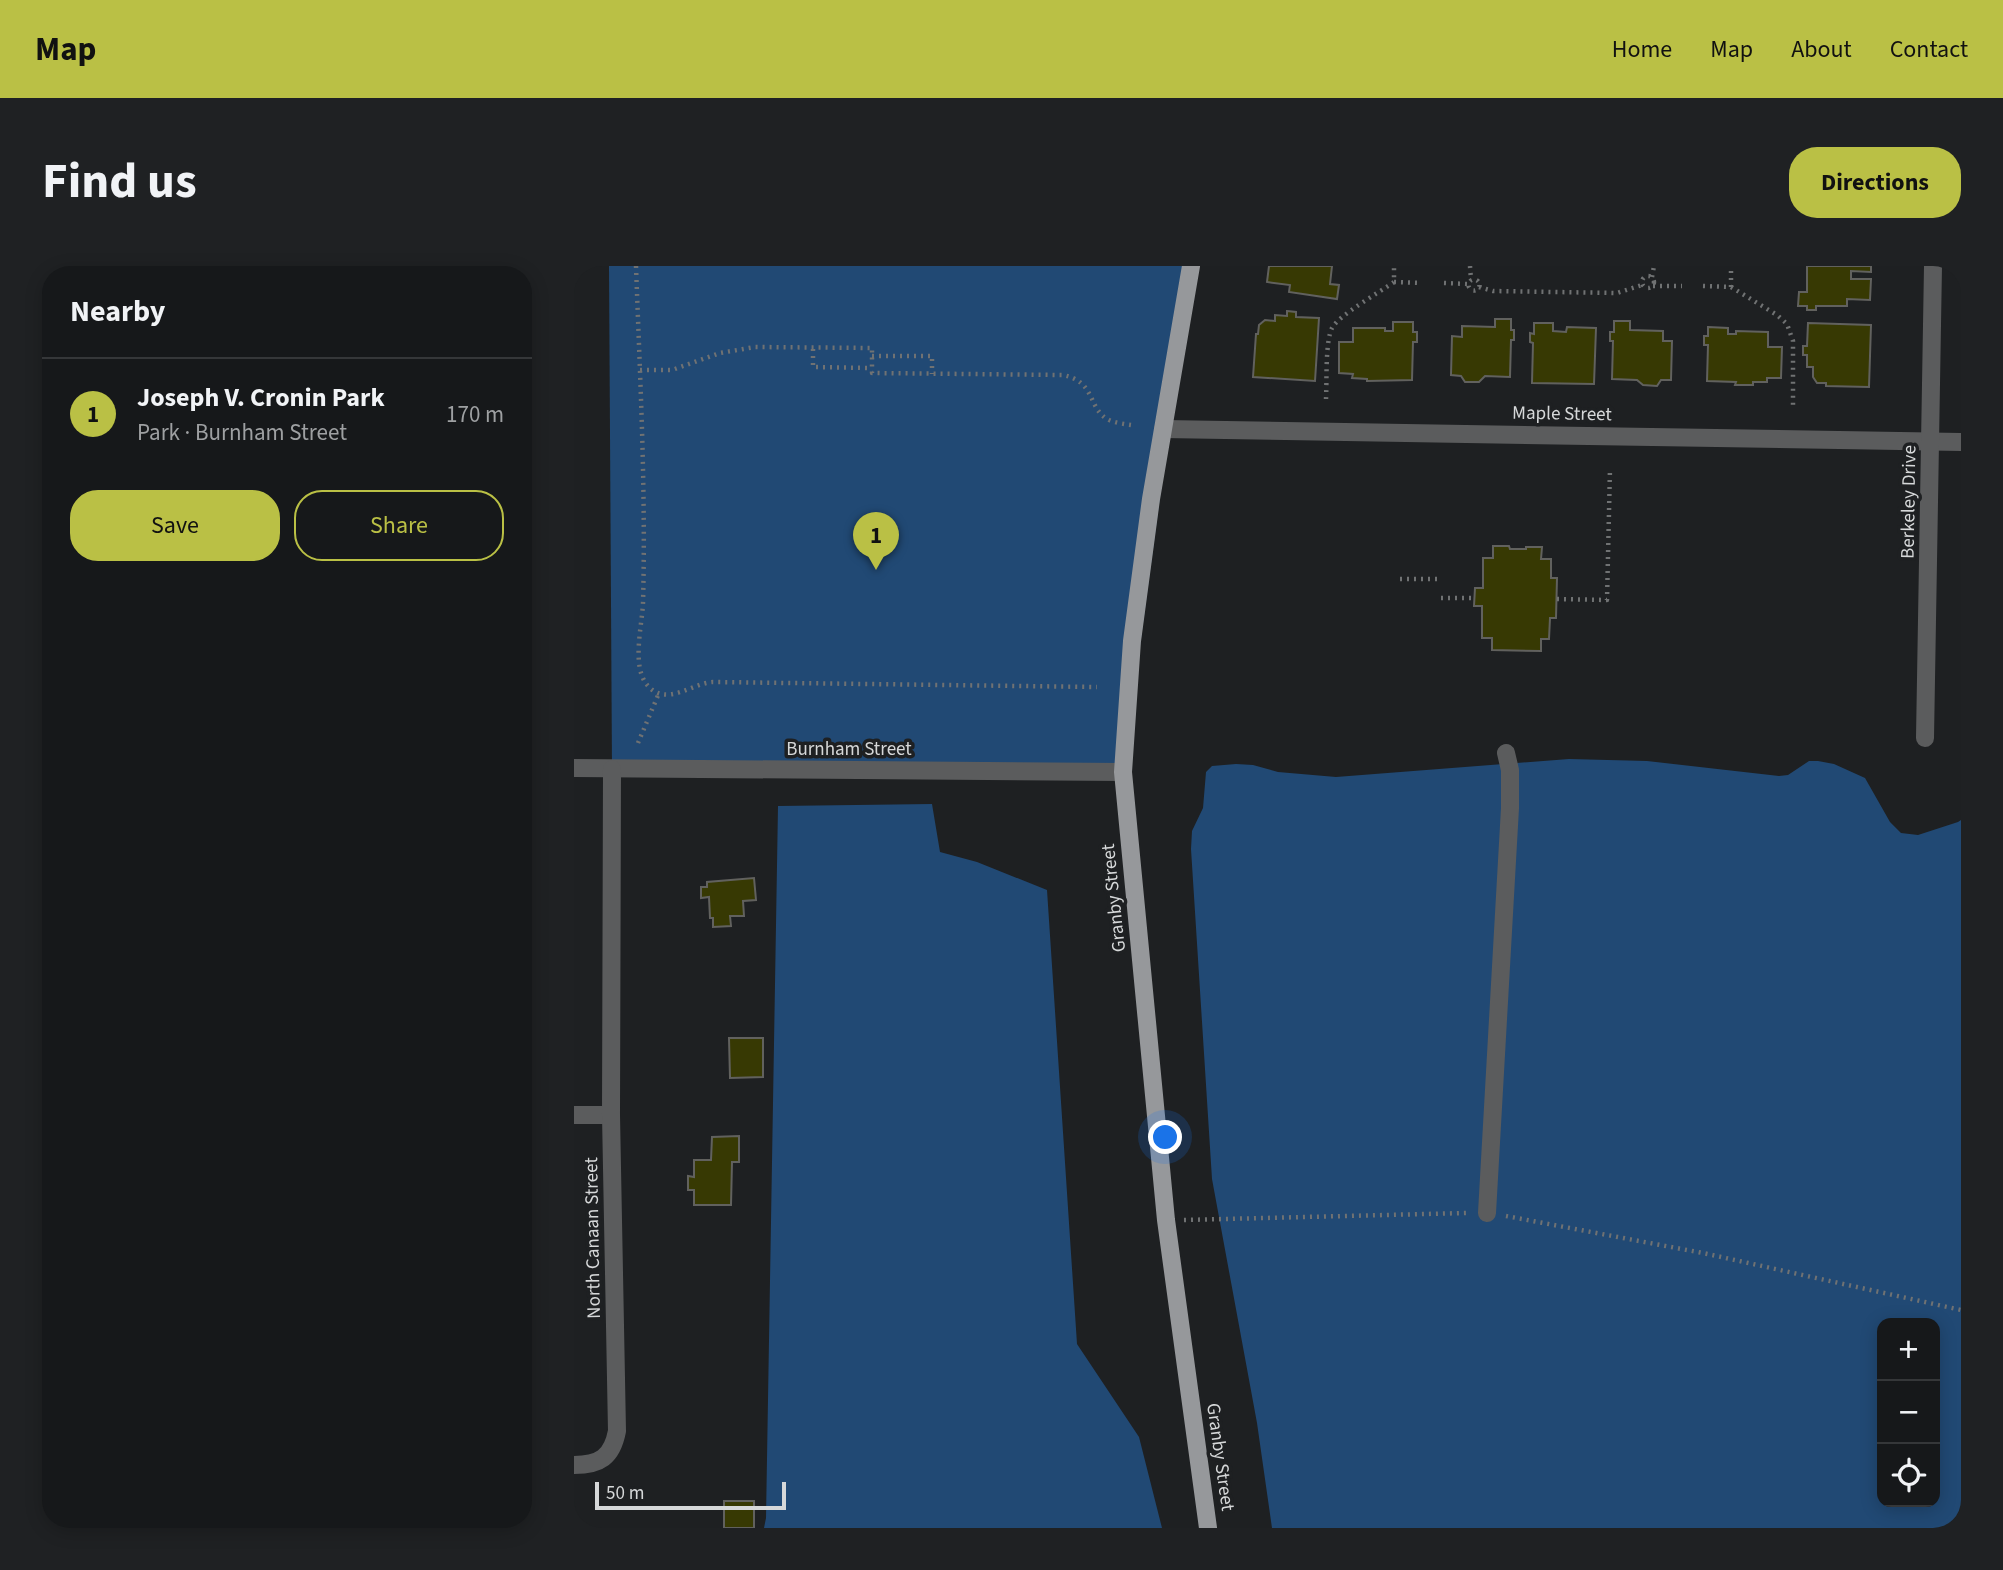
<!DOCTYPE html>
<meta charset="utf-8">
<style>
body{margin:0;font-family:"Source Sans 3",sans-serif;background:#1f2123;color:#f1f3f6}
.controls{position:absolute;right:21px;bottom:21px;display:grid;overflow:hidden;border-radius:14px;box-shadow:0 4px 18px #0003}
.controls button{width:63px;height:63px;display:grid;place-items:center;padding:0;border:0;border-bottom:2px solid #353739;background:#16181a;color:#f1f3f6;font:35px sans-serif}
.scale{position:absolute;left:21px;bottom:18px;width:191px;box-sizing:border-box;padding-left:7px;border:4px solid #d6d8d9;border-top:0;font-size:19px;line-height:24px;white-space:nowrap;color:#d6d8d9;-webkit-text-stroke:5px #1e2022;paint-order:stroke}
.you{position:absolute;left:592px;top:872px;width:24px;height:24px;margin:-18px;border:5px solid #fff;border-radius:50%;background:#1a73e8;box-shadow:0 0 0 10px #1a73e833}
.badge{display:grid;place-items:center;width:46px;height:46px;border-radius:50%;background:#bac045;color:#111;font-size:23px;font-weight:700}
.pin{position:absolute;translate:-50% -58px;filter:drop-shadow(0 2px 4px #0008)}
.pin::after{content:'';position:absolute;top:37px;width:24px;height:21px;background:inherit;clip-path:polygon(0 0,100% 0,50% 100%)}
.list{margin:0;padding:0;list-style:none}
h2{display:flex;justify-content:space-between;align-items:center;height:91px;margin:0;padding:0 28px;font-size:30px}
h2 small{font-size:23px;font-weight:400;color:#9ea0a2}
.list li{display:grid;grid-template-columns:46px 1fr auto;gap:21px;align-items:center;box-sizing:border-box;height:112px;padding:0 28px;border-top:2px solid #353739}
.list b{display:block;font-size:26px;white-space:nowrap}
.list p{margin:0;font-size:23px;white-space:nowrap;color:#9ea0a2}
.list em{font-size:23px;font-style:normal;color:#9ea0a2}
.actions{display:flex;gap:14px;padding:21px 28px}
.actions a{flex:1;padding:16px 0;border:2px solid #bac045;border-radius:28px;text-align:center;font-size:24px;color:#bac045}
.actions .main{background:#bac045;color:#111}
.icon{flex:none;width:38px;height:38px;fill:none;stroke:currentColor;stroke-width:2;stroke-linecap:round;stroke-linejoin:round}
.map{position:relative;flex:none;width:1387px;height:1262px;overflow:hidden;border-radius:28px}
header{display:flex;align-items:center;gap:42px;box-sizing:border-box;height:98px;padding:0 35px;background:#bac045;color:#111}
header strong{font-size:33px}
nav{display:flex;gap:38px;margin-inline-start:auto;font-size:24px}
.intro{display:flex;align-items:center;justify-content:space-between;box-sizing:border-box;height:168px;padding:0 42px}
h1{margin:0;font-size:49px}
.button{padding:18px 32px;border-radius:28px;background:#bac045;color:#111;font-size:24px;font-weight:700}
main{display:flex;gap:42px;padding:0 42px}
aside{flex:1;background:#16181a;border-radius:28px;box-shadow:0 4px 18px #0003}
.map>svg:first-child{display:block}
.green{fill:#214974;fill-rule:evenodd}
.building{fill:#373903;stroke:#61615e;stroke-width:2}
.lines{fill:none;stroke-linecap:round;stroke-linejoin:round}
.path{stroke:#707273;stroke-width:4.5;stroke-dasharray:2 5;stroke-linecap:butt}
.minor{stroke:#5b5c5d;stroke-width:18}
.major{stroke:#96989b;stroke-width:18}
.labels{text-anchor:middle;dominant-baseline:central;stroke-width:7;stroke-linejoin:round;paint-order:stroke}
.street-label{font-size:19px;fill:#d6d8d9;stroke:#1e2022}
</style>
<header>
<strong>Map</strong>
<nav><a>Home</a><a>Map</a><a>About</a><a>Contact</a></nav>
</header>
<div class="intro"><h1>Find us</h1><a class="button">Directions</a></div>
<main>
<aside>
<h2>Nearby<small></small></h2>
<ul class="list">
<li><span class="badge">1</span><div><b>Joseph V. Cronin Park</b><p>Park · Burnham Street</p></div><em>170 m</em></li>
</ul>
<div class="actions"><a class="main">Save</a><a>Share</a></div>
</aside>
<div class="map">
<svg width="1387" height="1262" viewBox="0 0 1387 1262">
<rect width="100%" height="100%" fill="#1e2022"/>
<g class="green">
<polygon points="35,0 617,0 549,506 38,503"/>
<path d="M 995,493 L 1073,495 L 1205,510 L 1214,509 L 1235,495 L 1244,495 L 1260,498 L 1291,512 L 1316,556 L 1327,567 L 1344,569 L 1384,556 L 1387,554 L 1387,1262 L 698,1262 L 683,1157 L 638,913 L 617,583 L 618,565 L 629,542 L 632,506 L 638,500 L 662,498 L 679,499 L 704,506 L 762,511 ZM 1308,1057 L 1361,1057 L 1361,1236 L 1308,1236 Z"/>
<polygon points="358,538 366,586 403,596 473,624 503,1078 565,1171 588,1262 190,1262 192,1252 204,540"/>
</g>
<g class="building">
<polygon points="695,0 758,0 756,18 765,19 763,33 715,26 716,19 693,16"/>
<polygon points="1233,0 1297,0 1297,6 1277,5 1277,13 1297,13 1296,34 1273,33 1273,40 1242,40 1242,44 1233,44 1233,40 1224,40 1225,26 1233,26"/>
<polygon points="713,45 722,46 722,51 745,52 741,115 679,111 682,68 684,68 685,59 691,54 701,55 701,49 713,50"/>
<polygon points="921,53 937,53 937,64 940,64 940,74 937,74 936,111 911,110 905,116 891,116 887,110 877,109 878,70 888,71 888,60 921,61"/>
<polygon points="1040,55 1056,55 1056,64 1089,65 1089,75 1098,75 1097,114 1087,114 1083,120 1069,119 1063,114 1038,113 1039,75 1036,75 1036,66 1040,66"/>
<polygon points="819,56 839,56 839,66 843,66 843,76 839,76 838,114 793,115 793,113 778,112 779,108 765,107 765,76 779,76 779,62 811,62 811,65 819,65"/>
<polygon points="960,57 979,57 979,65 992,66 993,61 1022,62 1020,118 958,117 959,77 956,76 956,67 960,68"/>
<polygon points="1234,57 1297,59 1295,121 1252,120 1252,117 1243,117 1239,111 1239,101 1233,101 1233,89 1229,89 1229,80 1233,80"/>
<polygon points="1134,61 1154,62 1154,68 1162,68 1162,65 1194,66 1194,81 1208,81 1207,112 1193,112 1193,116 1179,116 1179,119 1161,119 1162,116 1133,115 1134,79 1130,79 1130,70 1134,70"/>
<polygon points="919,280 935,280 936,283 952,283 952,281 968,281 967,293 977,293 977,312 983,312 982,352 976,352 975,373 967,373 967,385 918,384 918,372 908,372 908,340 900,340 901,322 909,322 909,292 919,292"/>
<polygon points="180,612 182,634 169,635 170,650 156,650 157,660 139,661 139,652 136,652 135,631 127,632 127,621 133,621 133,616"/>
<polygon points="155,772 189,772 189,811 156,812"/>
<polygon points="165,870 165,896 158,896 157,939 120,939 120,924 114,924 114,910 120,911 120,894 137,894 138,871"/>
<rect x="150" y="1235" width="30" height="27"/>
</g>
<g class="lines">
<g class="path">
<path d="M 62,0 C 66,112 72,224 69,337 C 68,361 57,401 74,420 C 93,441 118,417 139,416 L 523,421"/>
<polyline points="896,0 897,14"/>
<circle cx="1074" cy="16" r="6"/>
<polyline points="1078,11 1080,0"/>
<circle cx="900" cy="19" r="5.5"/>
<polyline points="820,16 847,17"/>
<polyline points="870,17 894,18"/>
<polyline points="1079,20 1108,20"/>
<polyline points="1129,20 1157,21 1203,49 1213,58 1219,75 1219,140"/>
<polyline points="905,21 919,25 1043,27 1068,19"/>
<polyline points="1157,21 1157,0"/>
<polyline points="239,83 239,101 298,102"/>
<polyline points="298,90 358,90 358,108"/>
<path d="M 66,104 L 98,104 L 146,87 L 181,81 L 298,82 L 298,107 L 489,109 C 523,116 513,143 535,154 C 542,157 550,158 557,159"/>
<path d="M 752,133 C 753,117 751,76 758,62 C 765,49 806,26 820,16 L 820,0"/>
<polyline points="826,313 867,313"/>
<polyline points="867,332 900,332"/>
<polyline points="983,333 1033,334 1036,202"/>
<polyline points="64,477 85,427"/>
<polyline points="932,950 1129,987 1387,1044"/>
<polyline points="610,954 892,947"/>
</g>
<g class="minor">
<polyline points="589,163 1387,176"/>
<polyline points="1351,472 1359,0"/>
<polyline points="0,502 549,506"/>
<polyline points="0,849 37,849"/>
<polyline points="913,947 936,542 936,504 932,487"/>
<path d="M 0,1199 C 26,1199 38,1191 43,1165 L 37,849 L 38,503"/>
</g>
<polyline class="major" points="617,0 577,233 558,375 549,506 592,954 634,1262"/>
</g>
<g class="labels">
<g class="street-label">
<text transform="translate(988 148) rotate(1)">Maple Street</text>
<text transform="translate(1335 236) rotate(-89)">Berkeley Drive</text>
<text x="275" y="483">Burnham Street</text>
<text transform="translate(540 632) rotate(-96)">Granby Street</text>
<text transform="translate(19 972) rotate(-91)">North Canaan Street</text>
<text transform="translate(646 1191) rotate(82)">Granby Street</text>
</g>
</g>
</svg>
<div class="controls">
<button>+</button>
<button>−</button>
<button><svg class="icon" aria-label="locate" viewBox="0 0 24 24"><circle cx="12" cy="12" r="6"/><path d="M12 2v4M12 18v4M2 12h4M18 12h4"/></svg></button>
</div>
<div class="scale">50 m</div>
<div class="you"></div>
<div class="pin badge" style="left:302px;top:304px">1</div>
</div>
</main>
